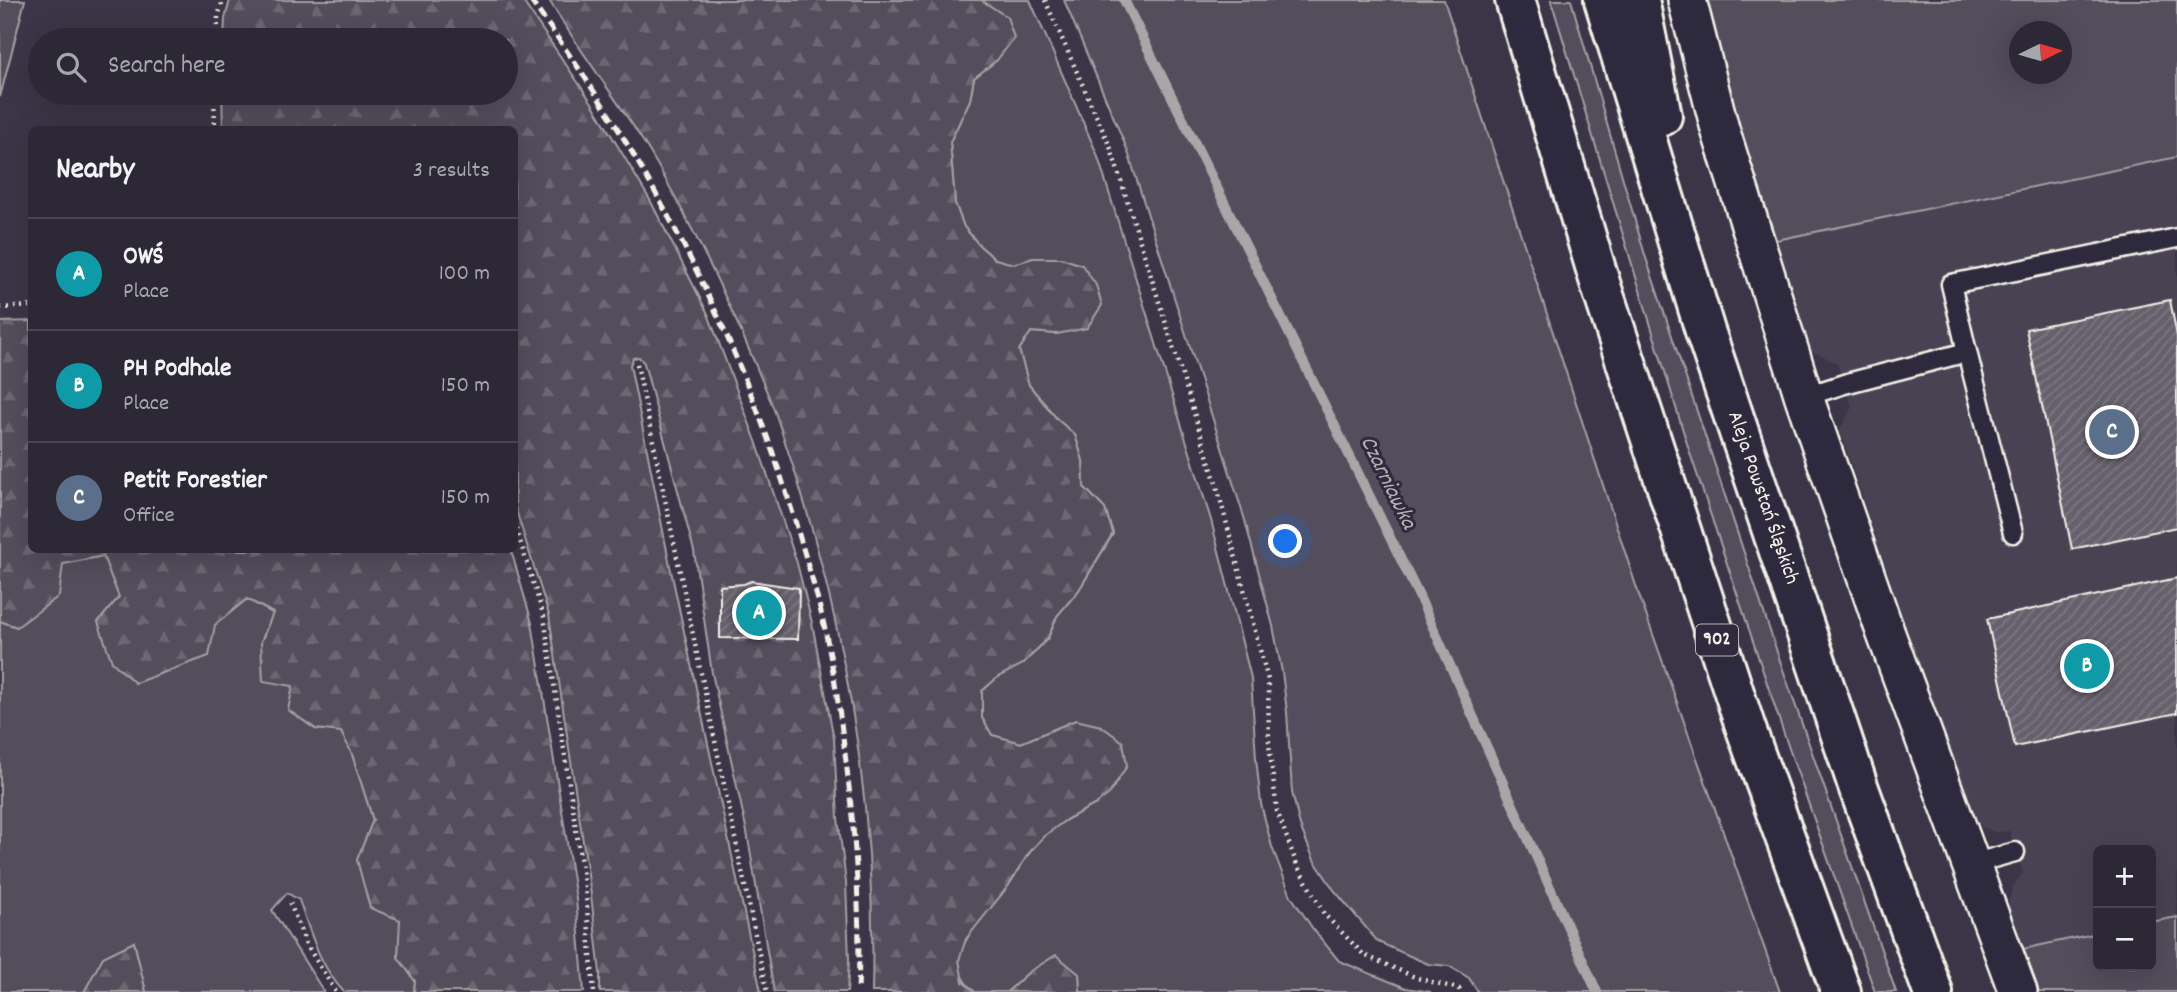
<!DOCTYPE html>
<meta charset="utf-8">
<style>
body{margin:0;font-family:Dekko,sans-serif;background:#383441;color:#f1f3f6}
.controls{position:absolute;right:21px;bottom:21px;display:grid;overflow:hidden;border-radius:10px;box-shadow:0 7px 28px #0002}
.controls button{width:63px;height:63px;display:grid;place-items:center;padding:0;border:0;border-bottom:2px solid #484450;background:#2c2835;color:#f1f3f6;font:35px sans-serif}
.compass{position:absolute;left:2009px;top:21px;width:63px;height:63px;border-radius:50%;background:#2c2835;box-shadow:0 7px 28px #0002;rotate:85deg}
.you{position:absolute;left:1286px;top:542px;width:24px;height:24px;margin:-18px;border:5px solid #fff;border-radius:50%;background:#1a73e8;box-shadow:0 0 0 10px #1a73e833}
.badge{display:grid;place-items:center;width:46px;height:46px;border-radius:50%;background:#ff9aa2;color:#fff;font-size:23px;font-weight:700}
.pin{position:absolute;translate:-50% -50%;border:4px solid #fff;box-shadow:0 2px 7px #0006}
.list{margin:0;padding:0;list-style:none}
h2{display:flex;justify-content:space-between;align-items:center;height:91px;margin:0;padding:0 28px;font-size:30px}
h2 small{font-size:23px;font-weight:400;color:#a6a6ad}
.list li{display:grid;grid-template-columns:46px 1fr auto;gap:21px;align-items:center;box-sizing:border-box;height:112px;padding:0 28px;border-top:2px solid #484450}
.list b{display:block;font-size:26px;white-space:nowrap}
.list p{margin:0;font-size:23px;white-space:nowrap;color:#a6a6ad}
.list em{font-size:23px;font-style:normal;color:#a6a6ad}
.icon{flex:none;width:38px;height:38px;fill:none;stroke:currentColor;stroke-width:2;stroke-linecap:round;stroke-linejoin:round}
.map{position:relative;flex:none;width:2177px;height:992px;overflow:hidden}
.search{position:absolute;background:#2c2835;box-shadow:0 7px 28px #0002;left:28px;top:28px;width:490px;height:77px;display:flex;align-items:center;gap:18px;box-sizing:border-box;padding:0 24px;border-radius:38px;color:#a6a6ad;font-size:26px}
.panel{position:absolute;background:#2c2835;box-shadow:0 7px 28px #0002;left:28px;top:126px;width:490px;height:427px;border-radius:10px}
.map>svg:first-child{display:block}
.built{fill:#484352}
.green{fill:#534e5c;stroke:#a4a0a2;stroke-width:2;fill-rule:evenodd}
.forest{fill:url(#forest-firs);stroke:#a4a0a2;stroke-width:2}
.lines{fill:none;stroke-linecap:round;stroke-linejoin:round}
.stream{stroke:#aaa6a7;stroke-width:10}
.building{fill:url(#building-hatch);stroke:#f4f1e8;stroke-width:2}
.service-casing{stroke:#f4f1e8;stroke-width:23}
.minor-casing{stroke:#f4f1e8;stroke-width:42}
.primary-casing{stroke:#f4f1e8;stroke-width:44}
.path{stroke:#f4f1e8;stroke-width:4.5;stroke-dasharray:2 5;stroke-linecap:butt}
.service{stroke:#2f2a3d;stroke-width:18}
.minor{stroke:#2f2a3d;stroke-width:37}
.primary{stroke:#2f2a3d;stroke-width:38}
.rail{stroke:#f4f1e8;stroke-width:5;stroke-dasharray:10 5;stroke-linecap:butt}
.labels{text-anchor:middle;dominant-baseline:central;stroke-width:6;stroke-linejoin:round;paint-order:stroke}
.shield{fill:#2f2a3d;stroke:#b9b5b5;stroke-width:2}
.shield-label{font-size:19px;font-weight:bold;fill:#f4f1e8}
.street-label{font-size:21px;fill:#f4f1e8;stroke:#2f2a3d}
.water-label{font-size:23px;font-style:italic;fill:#b6b2b2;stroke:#2f2a3d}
</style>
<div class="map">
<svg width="2177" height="992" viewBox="0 0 2177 992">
<defs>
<pattern id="forest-firs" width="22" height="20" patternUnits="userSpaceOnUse" patternTransform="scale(1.75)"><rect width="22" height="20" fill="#534e5c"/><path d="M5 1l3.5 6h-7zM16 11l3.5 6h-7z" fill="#6c6873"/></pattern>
<pattern id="building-hatch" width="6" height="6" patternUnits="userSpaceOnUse" patternTransform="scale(1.75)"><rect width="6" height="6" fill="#65616c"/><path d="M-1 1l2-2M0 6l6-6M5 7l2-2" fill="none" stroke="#7c7881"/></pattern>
</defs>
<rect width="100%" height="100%" fill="#3b3647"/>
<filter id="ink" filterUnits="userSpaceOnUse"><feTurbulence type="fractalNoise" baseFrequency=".0143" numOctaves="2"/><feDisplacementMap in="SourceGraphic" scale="14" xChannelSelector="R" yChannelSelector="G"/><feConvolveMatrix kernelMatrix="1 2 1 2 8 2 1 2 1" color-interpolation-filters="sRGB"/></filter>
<g filter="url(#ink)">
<polygon class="built" points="2177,157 2177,917 2151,922 2151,850 2098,850 2098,933 2023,949 2009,917 2009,900 2013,886 2023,873 2009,831 1995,832 1982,827 1971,813 1901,612 1840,430 1852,407 1837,363 1812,351 1776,240"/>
<g class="green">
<polygon points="0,0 25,0 0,97"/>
<path d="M 981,0 L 1030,0 L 1097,154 L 1211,520 L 1251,678 L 1256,758 L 1261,804 L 1272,847 L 1291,896 L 1313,929 L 1339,961 L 1406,988 L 1431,992 L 1080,992 L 1079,974 L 1029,972 L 1007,992 L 975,992 C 965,984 958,974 959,960 C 960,937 997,903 1010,883 C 1020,868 1028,852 1041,839 C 1057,823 1077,814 1096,804 L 1076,720 L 1021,743 L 992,735 L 982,718 L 982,691 L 998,677 L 1032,655 L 1048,638 L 1057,616 L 1079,590 L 1113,534 L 1105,509 L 1084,487 L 1083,461 L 1075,435 L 1057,419 L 1029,385 L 1019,350 L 1031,332 L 1057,334 L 1082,265 L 1061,258 L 1033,258 L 1014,265 L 995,259 L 980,246 L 964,227 L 955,203 L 950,142 L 970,100 L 974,78 L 997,60 L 1006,17 Z"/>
<polygon points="1064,0 1444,0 1640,598 1780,992 1478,992 1469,978 1449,966 1428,964 1378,942 1334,890 1314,860 1300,826 1292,792 1287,712 1282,672 1273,626 1244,517 1127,149"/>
<polygon points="1551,0 1571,0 1645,255 1781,664 1896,992 1875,992 1785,737 1689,450"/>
<path d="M 1706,0 L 2177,0 L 2177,157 L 1776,240 L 1741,131 ZM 2020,32 L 2062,32 L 2062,74 L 2020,74 Z"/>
<path d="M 103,556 L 119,597 L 215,625 L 247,599 L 274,614 L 261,642 L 293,686 L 289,710 L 315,729 L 341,731 L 352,754 L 373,820 L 357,860 L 401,920 L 398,957 L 415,981 L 414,992 L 344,992 C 320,967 310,931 299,900 L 287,893 L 272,910 L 324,992 L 146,992 L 134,942 L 84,992 L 0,992 L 0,621 L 17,627 L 63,564 Z"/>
<polygon points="2177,917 2177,992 2039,992 2023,949 2098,933 2098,966 2151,966 2151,922"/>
</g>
<g class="forest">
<polygon points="230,0 522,0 592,103 650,200 708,314 756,441 797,563 812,623 834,739 838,818 846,883 849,960 847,992 774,992 747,832 712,673 694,551 644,363 639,357 633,358 630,365 670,566 761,992 600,992 600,973 591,895 549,615 515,507 514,130 223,129 222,93 506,93 506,40 224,40 225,19"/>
<path d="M 549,0 L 981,0 L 1007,17 L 1014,38 L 997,60 L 974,78 L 970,100 L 950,142 L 955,203 L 964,227 L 980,246 L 995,259 L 1014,264 L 1033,258 L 1061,258 L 1082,265 L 1096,285 L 1102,305 L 1087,328 L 1057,334 L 1031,332 L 1019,350 L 1029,385 L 1057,419 L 1075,435 L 1083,461 L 1084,487 L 1105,509 L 1113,533 L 1079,590 L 1057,616 L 1048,638 L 1023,664 L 998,677 L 982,691 L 982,718 L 992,735 L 1021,743 L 1076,720 L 1101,726 L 1123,742 L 1127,766 L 1109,794 L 1096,804 L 1067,819 L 1043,837 L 1028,854 L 1009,885 L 966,939 L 959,960 L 963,982 L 975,992 L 872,992 C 877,797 842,605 778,421 C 772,402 763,384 756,366 C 734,314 710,263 683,212 C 670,187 656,161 641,138 C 611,91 577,47 549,0 Z"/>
<polygon points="31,321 32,550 511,550 532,623 576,899 584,992 414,992 415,981 398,957 400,920 370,908 357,860 373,820 352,754 341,732 316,729 288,710 293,686 263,681 261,642 273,613 247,599 215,625 209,656 135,683 112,662 98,622 119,597 103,556 63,564 59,596 17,627 0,621 0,322"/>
<polygon points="134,942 146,992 84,992 103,957"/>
<polygon points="1056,955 1079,974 1080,992 1007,992 1029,972"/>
</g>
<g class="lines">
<polyline class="stream" points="1124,0 1418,594 1597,992"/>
</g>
<g class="building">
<polygon points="2170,300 2177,336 2177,527 2072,549 2026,329"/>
<polygon points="2177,578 2177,713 2015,747 1987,619"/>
<polygon points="751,581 799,588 798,639 720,638 720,586 744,584"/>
</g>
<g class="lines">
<g class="service-casing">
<g id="service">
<polyline points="1967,352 1951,284 2177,238"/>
<polyline points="1804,397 1844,384 1967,352 2013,533"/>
<polyline points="1972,864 2015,852"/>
</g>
</g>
<g class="minor-casing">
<polyline id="minor" points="1687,0 1720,129 1804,397 1886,634 2018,992"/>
</g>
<g class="primary-casing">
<g id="primary">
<polyline points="1515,0 1601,286 1746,729 1841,992"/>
<polyline points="1604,0 1705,331 1858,786 1933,992"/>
<polyline points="1639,0 1662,116"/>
</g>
</g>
<g class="path">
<polyline points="1045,0 1111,149 1216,483 1268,680 1269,744 1277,811 1297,865 1324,914 1364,955 1417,978 1459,989 1460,992"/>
<polyline points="217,40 218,17 223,0"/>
<polyline points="214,93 215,130"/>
<polyline points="0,308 32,306"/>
<polyline points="637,364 767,992"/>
<polyline points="514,522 544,617 586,896 594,992"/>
<polyline points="290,903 306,944 336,992"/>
</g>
<use href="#service" class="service"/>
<use href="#minor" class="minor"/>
<use href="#primary" class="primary"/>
<path class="rail" d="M 530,0 C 647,156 737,331 794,517 C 804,553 816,589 824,625 C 835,676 842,727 848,778 C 856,849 861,921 858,992"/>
</g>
</g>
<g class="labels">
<rect class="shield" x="1696" y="624.5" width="42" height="31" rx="5"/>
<g class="shield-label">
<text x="1717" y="640">902</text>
</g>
<g class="street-label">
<text transform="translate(1762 498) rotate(71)">Aleja Powstań Śląskich</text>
</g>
<g class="water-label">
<text transform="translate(1387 483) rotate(64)">Czarniawka</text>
</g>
</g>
</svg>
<div class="controls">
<button>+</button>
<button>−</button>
</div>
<svg class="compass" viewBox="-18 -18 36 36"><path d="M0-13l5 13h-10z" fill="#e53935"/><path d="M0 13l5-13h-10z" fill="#a6a6ad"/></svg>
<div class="you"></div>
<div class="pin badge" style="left:759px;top:613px;background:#0f9aa8">A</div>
<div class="pin badge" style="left:2087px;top:666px;background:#0f9aa8">B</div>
<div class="pin badge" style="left:2112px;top:432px;background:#5c6f8a">C</div>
<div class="search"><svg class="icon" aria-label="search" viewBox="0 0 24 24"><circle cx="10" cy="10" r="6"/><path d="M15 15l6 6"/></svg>Search here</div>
<section class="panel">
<h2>Nearby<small>3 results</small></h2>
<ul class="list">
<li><span class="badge" style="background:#0f9aa8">A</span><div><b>OWŚ</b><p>Place</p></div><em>100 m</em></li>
<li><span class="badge" style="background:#0f9aa8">B</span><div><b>PH Podhale</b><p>Place</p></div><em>150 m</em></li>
<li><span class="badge" style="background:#5c6f8a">C</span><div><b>Petit Forestier</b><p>Office</p></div><em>150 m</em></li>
</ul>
</section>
</div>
